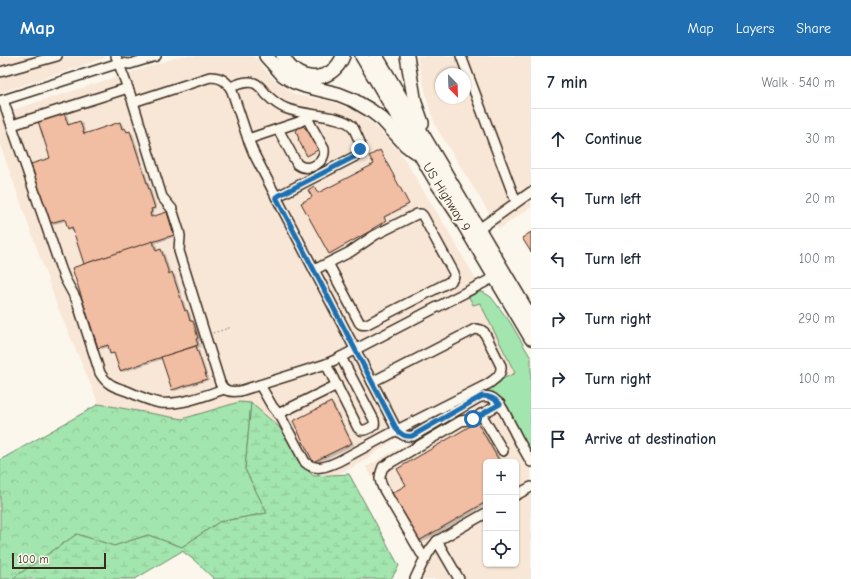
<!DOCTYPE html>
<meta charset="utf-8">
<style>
body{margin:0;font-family:"Comic Neue",sans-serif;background:#f2f2f3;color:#1f2937}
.controls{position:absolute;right:12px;bottom:12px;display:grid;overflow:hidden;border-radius:6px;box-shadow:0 1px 3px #0004}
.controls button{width:36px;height:36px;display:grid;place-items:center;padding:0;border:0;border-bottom:1px solid #e0e1e3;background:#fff;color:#1f2937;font:20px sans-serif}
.compass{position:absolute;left:435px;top:12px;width:36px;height:36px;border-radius:50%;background:#fff;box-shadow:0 1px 3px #0004;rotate:157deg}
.scale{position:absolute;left:12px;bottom:10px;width:94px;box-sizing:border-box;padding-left:4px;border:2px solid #3b2a1e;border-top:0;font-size:11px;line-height:14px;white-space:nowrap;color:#3b2a1e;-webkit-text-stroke:3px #fbf7ec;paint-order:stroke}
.stop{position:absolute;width:12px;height:12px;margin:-9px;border:3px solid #1f6fb2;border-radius:50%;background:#fff}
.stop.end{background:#1f6fb2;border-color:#fff;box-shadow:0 1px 4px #0008}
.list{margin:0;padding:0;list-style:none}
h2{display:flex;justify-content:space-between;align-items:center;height:52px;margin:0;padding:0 16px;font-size:17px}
h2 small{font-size:13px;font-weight:400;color:#747a83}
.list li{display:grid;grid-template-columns:26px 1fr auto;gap:12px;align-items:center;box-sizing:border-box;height:60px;padding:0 16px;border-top:1px solid #e0e1e3}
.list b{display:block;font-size:15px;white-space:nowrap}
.list em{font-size:13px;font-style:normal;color:#747a83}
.icon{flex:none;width:22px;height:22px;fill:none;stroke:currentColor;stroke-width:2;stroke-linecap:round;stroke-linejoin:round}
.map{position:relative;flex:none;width:531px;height:523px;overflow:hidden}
header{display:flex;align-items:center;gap:24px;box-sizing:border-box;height:56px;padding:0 20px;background:#1f6fb2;color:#fff}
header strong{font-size:19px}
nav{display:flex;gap:22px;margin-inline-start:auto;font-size:14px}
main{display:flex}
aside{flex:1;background:#fff}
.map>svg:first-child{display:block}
.built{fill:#f8e6d6;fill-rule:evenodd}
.grass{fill:#a3e5ae;stroke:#6f8866}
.forest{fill:url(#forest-crowns);stroke:#6f8866}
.wetland{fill:url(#wetland-marsh);stroke:#6f8866}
.shadow{fill:#0003}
.building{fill:#f1bda3;stroke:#3b2a1e}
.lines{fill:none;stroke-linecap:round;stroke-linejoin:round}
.minor-casing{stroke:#3b2a1e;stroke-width:12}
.highway-casing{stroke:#3b2a1e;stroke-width:16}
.path{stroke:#3b2a1e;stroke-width:1;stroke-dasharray:1 3;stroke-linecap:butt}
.minor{stroke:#fbf7ec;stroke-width:9}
.highway{stroke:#fbf7ec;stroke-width:13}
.route{stroke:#1f6fb2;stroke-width:5}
.labels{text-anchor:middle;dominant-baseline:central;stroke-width:3;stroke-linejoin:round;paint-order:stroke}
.street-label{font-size:13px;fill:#3b2a1e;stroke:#fbf7ec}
</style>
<header>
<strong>Map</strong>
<nav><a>Map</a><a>Layers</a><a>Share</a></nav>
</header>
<main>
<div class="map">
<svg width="531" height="523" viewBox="0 0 531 523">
<defs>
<pattern id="forest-crowns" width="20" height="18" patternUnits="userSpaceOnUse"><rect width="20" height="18" fill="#a3e5ae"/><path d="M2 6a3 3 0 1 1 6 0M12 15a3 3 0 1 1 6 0" fill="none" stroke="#8dc595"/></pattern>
<pattern id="wetland-marsh" width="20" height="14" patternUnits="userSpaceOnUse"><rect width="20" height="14" fill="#a3e5ae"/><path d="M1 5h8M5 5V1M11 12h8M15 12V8" fill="none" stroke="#8dc595"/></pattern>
</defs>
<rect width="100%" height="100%" fill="#fbf7ec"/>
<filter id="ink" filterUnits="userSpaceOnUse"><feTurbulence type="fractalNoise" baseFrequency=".025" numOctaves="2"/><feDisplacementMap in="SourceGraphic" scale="8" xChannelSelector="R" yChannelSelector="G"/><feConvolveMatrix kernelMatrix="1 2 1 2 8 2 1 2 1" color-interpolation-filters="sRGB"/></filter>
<g filter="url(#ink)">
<g class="built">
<polygon points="0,0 104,0 105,2 0,37"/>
<polygon points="182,0 254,0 271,21 295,39 329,45 354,54 375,70 399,95 447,173 485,239 519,317 395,383 361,407 310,431 239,346 182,363 99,348 58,252 0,88 0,58"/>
<path d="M 417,0 L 531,0 L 531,151 L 499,173 L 436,71 L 429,51 ZM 441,18 L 465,18 L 465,42 L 441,42 Z"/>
<path d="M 531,323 L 531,523 L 409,523 L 419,507 L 420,502 L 419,498 L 366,411 L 483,344 L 492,346 ZM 486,406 L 516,406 L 516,508 L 486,508 Z"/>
</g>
<path class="grass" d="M 479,236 L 483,236 L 491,241 L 510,266 L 531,302 L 531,398 L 522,383 L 501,343 C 494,335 488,335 478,335 L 515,317 L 480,247 L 473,249 L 469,241 Z"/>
<polygon class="forest" points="239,346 251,347 245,413 267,457 219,466 182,491 148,479 114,490 77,478 12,523 0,523 0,404 99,348 182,363"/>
<polygon class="wetland" points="251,347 279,371 307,414 314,420 349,418 399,510 391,523 214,523 194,504 182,495 135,523 12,523 77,478 114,490 148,479 182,491 219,466 267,457 245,413"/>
<g class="shadow">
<polygon points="63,58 67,59 70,69 80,66 83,68 86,78 120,67 123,69 124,73 125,73 128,75 129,76 133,78 157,153 153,155 154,158 152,159 153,162 167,157 170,159 177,180 156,187 158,195 161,194 164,196 171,218 175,219 187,255 190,257 192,266 196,267 201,284 199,285 201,291 198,292 209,324 175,335 172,333 163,303 123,316 120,314 115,299 111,297 109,291 102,293 99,291 85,208 74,173 72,174 69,172 66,165 54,168 51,167 32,108 51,102"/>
<polygon points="381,96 409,149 384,162 386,165 372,173 372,174 330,198 313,141 314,131 319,138 375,108"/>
<polygon points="331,347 334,349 354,389 317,407 314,405"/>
<polygon points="477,368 480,369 502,406 486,406 486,449 421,487 418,485 408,429"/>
</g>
<g class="building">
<polygon points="64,57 68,69 80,65 84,78 120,66 122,73 125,72 127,76 130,75 155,152 151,153 152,156 150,157 151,161 167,156 174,179 84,208 72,171 68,173 65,163 50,167 31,108 50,102 38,65"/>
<polygon points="301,70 302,71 303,70 307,74 311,80 312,80 318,94 307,100 298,83 299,83 297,78 296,74 298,73 297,72"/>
<polygon points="380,94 409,148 384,161 386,165 372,173 372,174 329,198 301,147 312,141 308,134 314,130 318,137 374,108 369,100"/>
<polygon points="531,176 531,196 522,182"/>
<polygon points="153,185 156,195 161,193 169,218 172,216 185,255 187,254 190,265 193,265 198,282 196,283 198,289 120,315 114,297 110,298 108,289 98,292 72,212"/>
<polygon points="196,290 207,323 172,334 161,301"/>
<polygon points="331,346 352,387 313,406 293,365"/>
<polygon points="477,366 500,406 486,406 486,446 417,486 389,439 406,429 397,413"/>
</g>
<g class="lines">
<g class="minor-casing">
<g id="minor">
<path d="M 116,0 L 133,46 L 162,141 L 172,153 L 179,175 L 180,180 L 179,195 L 220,327 C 224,336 231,336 240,335 L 326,308 L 337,303 L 495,221"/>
<polyline points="461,0 516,146"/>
<polyline points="0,16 57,0"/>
<path d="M 230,31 C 237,29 246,24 254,27 C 260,29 263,35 267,39 C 272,44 278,49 285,52 C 302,60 340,58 352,70 C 355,74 357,80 359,84 C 362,90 361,95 356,100 L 276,141"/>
<path d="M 3,44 L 61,213 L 65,223 L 77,245 L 100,317 C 107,329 115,331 127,335 C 138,340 149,345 160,347 C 181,349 204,340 224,333"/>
<polyline points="0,45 119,7 130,8 156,0"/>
<path d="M 133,46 L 210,21 C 221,21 227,25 232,35 L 248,83 L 254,98 L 397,374 C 402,379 405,381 413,380 L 478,342 C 484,340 490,339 495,344 C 503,349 508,365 513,373 C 518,384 525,395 531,406"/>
<polyline points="12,69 128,32"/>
<path d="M 278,73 L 297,108 C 308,117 326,107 324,93 L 307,62"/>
<polyline points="248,83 299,66 312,59"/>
<polyline points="479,173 531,136"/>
<path d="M 314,214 L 350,196 L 375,179 L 417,158 L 421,158 L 423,160 L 454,217 C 454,221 454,222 451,225 L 367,268 C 362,269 360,269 358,264 L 328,207"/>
<path d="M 326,308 L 358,372 L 361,374 C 364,375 371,372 374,369 C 375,368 374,366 374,364 L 341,301"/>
<path d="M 260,329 L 272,350 L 281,361 L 305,406 C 315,416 328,410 339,405 L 397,374 L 488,328 C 495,323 502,319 501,310 L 484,276 L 481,274 L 475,273 L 372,326"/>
<polyline points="278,358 337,329"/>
<polyline points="481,358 503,395"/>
<polyline points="516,439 531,431"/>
<polyline points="437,485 459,523"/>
<path d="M 426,502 L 421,497 L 383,432 C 379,423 379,421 383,411 L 461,365 L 473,363 L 500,348"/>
<path d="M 415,523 C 421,510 427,496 437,485 L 486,457"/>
</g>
</g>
<g class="highway-casing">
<g id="highway">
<polyline points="266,0 283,19 294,26 305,30 338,38 353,44 370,54 382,63 406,89 414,95"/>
<path d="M 283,0 C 295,28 332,29 343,0"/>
<polyline points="362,0 437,127 457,157 531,282"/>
<polyline points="376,0 531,262"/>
<polyline points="407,0 415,47 422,67"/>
</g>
</g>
<polyline class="path" points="213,277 232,271"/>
<use href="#minor" class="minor"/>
<use href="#highway" class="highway"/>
</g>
</g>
<g class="lines" filter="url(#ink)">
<path class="route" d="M 360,93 L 359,97 L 356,100 L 276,141 L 397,374 C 402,379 405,381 412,380 L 482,340 C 490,340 495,342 500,348 L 473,363"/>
</g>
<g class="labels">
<g class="street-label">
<text transform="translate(447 141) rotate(58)">US Highway 9</text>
</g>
</g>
</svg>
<div class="controls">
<button>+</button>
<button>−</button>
<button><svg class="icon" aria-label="locate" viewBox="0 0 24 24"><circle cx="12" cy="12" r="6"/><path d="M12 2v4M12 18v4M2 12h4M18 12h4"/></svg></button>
</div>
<svg class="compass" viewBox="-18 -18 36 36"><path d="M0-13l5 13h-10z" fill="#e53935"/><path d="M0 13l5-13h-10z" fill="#747a83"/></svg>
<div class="scale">100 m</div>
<div class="stop" style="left:473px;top:363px"></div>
<div class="stop end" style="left:360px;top:93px"></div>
</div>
<aside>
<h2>7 min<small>Walk · 540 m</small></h2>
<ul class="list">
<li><svg class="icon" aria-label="ahead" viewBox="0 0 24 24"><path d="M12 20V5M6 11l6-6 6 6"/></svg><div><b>Continue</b></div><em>30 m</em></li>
<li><svg class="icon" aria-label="left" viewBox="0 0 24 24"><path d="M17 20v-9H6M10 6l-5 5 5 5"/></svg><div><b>Turn left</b></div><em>20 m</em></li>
<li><svg class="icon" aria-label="left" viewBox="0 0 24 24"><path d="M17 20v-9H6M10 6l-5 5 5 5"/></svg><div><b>Turn left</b></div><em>100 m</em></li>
<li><svg class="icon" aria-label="right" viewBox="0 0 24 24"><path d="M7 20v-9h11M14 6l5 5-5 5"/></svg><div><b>Turn right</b></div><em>290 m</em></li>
<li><svg class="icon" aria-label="right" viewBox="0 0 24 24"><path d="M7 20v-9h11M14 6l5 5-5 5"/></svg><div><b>Turn right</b></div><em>100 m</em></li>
<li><svg class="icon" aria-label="arrive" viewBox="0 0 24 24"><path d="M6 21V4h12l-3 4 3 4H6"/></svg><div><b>Arrive at destination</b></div></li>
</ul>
</aside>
</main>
